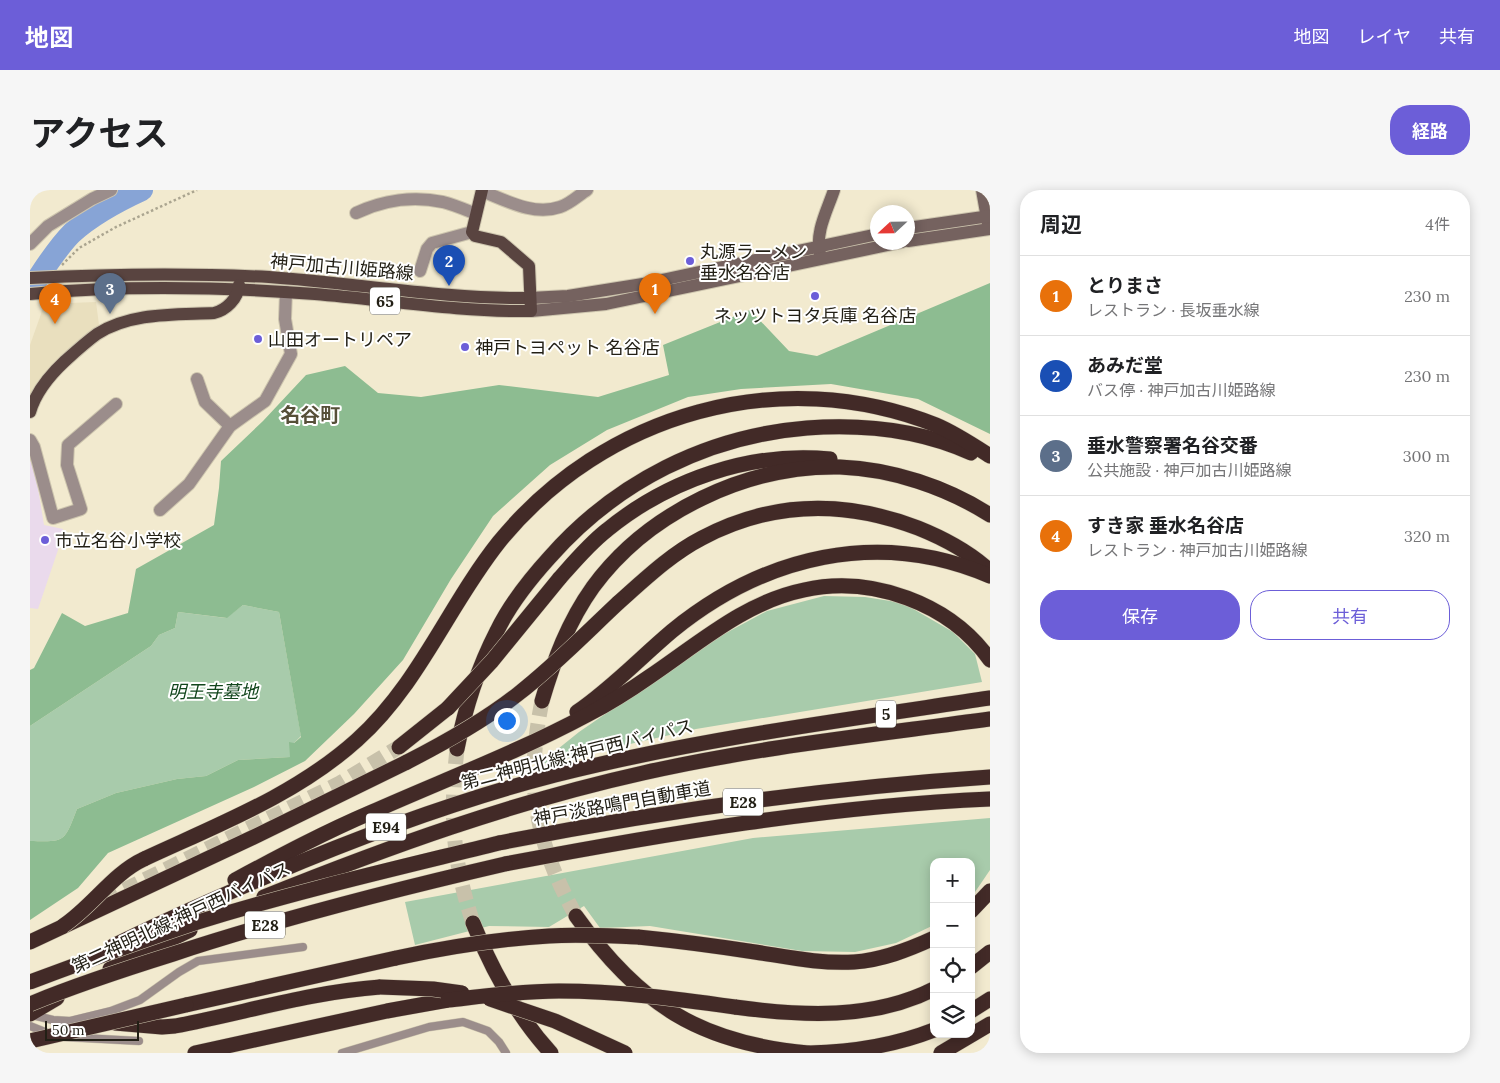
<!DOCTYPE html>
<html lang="ja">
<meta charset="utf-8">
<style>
body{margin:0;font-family:Lora,"Noto Sans JP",serif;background:#f6f6f6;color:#202124}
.controls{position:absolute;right:15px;bottom:15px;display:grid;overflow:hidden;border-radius:10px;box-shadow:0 2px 12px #0003}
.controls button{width:45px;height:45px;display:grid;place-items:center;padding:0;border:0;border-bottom:1px solid #e0e0e0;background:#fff;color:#202124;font:25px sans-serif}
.compass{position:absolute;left:840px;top:15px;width:45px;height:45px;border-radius:50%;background:#fff;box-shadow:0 2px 12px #0003;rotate:248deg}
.scale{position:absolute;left:15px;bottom:12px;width:94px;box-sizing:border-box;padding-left:5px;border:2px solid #221f15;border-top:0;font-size:14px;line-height:18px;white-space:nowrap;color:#221f15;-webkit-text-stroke:4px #fff;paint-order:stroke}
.you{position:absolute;left:476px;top:530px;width:18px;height:18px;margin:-12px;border:4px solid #fff;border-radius:50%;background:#1a73e8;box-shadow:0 0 0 8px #1a73e833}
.badge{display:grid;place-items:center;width:32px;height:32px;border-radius:50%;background:#6c5ed8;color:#fff;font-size:16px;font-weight:700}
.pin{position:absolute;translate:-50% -41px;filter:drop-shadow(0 1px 2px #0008)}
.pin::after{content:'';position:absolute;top:26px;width:18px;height:15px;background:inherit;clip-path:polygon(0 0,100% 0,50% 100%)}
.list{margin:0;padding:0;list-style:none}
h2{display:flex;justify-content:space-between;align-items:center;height:65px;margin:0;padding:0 20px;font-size:21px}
h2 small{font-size:16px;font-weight:400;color:#757577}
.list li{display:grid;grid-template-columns:32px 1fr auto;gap:15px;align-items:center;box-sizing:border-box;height:80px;padding:0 20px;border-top:1px solid #e0e0e0}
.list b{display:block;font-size:19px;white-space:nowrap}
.list p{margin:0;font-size:16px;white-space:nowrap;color:#757577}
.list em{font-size:16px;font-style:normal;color:#757577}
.actions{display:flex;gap:10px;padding:15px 20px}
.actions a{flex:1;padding:11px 0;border:1px solid #6c5ed8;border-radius:20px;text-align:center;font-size:18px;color:#6c5ed8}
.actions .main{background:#6c5ed8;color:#fff}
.icon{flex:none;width:28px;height:28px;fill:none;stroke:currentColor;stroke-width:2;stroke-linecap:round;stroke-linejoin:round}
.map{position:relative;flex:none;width:960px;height:863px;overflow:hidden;border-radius:20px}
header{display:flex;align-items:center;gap:30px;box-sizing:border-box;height:70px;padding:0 25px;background:#6c5ed8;color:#fff}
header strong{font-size:24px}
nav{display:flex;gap:28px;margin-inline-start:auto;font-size:18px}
.intro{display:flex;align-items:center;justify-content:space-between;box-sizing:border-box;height:120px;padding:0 30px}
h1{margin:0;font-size:35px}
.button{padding:12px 22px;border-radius:20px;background:#6c5ed8;color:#fff;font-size:18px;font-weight:700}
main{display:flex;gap:30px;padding:0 30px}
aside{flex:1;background:#fff;border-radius:20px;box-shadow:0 2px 12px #0003}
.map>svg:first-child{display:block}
.built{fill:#e9dfbe}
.education{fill:#eadaec}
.green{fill:#a8cbab}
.forest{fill:#8dbc91}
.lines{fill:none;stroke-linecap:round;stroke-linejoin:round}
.river{stroke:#87a4d6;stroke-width:22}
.highway-tunnel{stroke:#c8c1aa;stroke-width:15;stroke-dasharray:15 8;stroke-linecap:butt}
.lane-casing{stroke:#cdc5ae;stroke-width:9}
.street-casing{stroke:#cdc5ae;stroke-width:14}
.secondary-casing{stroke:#cdc5ae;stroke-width:14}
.primary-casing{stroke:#cdc5ae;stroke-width:14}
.highway-casing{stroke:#cdc5ae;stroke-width:16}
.path{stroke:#aba590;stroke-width:2.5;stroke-dasharray:2.5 2.5;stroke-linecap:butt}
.lane{stroke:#9b8d8b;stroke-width:8}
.street{stroke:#9b8d8b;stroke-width:12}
.secondary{stroke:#75625f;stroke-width:12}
.primary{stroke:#594440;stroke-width:12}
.highway{stroke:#422a27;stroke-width:15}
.highway-bridge-casing{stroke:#cdc5ae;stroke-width:16;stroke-linecap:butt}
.highway-bridge{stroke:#422a27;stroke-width:15}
.poi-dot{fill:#6c5ed8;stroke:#fff;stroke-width:2}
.labels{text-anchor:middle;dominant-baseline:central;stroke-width:4;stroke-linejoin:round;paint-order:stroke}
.shield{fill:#fff;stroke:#64625b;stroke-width:1}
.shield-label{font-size:16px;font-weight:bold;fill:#221f15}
.poi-label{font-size:18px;fill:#221f15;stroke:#fff;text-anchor:start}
.street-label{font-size:18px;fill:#221f15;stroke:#fff}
.park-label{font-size:18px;font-style:italic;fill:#11451c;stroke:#fff}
.quarter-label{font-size:20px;font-weight:bold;fill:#564f38;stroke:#fff}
</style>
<header>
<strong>地図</strong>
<nav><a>地図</a><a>レイヤ</a><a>共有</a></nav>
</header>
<div class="intro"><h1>アクセス</h1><a class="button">経路</a></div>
<main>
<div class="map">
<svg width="960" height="863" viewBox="0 0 960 863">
<rect width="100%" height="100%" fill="#f2eacf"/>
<polygon class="built" points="66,112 69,135 45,153 18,179 0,206 0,155 11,124 13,114"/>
<polygon class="education" points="3,268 14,335 33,339 28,360 8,419 0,418 0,272"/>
<g class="green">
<polygon points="794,406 835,407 873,413 923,442 945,464 952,492 666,539 508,575 549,542 683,450 737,421"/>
<path d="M 213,415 L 249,422 L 271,546 L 264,553 L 260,567 L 208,570 L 176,586 L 147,589 L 86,603 L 47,619 C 34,652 36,652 0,651 L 0,536 L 121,456 L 129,445 L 145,438 L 148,422 L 196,428 Z"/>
<polygon points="960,628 960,680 945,702 941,705 941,672 904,672 904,735 866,753 825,762 772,761 620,736 570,738 554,716 519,737 459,736 385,755 375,712 723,648"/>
</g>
<path class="forest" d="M 960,93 L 960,244 L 888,209 L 801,194 L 711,199 L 658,207 L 577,240 L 520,275 L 463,326 L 421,389 L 373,470 L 324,524 L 275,571 L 224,597 L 78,663 L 48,698 L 0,730 L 0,651 C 36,652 34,652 47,619 L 86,603 L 147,589 L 176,586 L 208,570 L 260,567 L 259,552 L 264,553 L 271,547 L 249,422 L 213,415 L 197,428 L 148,422 L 145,438 L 129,445 L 121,456 L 0,536 L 0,480 L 4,478 L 32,423 L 55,436 L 98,423 L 106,379 L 184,335 L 189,298 L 191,271 L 233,231 L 276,185 L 315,176 L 348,203 L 391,207 L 469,195 L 568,207 L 639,185 L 633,155 L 720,120 L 759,161 L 787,166 Z"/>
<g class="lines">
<path class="river" d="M 0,100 C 13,81 25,60 42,43 C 62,25 88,11 112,0"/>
<g class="highway-tunnel">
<path d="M 512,511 C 495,596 505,651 546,726"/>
<path d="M 427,559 C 420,625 422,669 443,733"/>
<polyline points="74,710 310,593 369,557"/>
</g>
<g class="lane-casing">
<g id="lane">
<polyline points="2,825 23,830 40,831 81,821 110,810 149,782 168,771 273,757"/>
<polyline points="0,836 20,844"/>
<polyline points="34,847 109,851"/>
<polyline points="312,863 399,837 433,832 458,841 469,852 476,863"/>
</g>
</g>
<g class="street-casing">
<g id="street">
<path d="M 452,1 C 477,11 504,26 530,17 C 540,14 549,5 557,0"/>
<path d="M 326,23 C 353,10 384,6 413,12 C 425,15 436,20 446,24"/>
<polyline points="0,54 18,36 62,9 81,0"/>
<polyline points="390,81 397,59 402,53 442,42"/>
<polyline points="167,189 175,212 200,236"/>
<polyline points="0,250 4,257 23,328 51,319 37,275 38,255 86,214"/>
<polyline points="130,320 159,294 200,236 235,211 261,164 255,129 256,102"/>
</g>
</g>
<g class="secondary-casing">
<g id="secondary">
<polyline points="952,0 958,34"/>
<polyline points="878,38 960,26"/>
<polyline points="878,51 960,39"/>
<path d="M 790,64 C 785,42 797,21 804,0"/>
<polyline points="500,108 538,106 613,94 848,44"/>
<polyline points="501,121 576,114 872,52"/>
</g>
</g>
<g class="primary-casing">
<g id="primary">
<path d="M 0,88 C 79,84 160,83 239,87 C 326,93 413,109 500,108"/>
<path d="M 0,104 C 94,95 191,97 285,104 C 357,110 428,122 501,121 L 499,76 L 471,52 L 445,46 L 442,42 L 452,0"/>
<path d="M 0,222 C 6,201 20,185 35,171 C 45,162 56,152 67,144 C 101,122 146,125 184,123 C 196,120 208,109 209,95"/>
</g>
</g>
<g class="highway-casing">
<g id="highway">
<path d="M 529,389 C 544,372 559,354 577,340 C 638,290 721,261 800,269"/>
<path d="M 588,413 C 615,389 641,364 672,348 C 742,311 815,310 888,338 C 913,348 939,362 959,380"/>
<path d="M 512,511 C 524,470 538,432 563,397 C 618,322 717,275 810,277 C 862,279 916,297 960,325"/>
<path d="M 547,522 C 581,499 610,468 642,441 C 734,366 848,338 960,386"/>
<polyline points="369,557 418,518"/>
<path d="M 427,559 C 435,518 448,478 467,441 C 480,414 500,389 520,367 C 586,292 677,246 777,238 C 832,234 890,240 941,263"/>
<path d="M 469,653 C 631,621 795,598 960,587"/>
<path d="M 114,669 C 187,635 266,605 327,550 C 390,493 418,416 469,352 C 574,223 750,173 906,235 C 925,243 943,255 960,266"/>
<path d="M 475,674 C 633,644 799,616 960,609"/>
<path d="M 205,690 C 250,666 295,642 342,622 C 414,590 488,562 557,525 C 578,514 599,501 619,487 C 668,454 715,412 774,400 C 841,385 920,413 960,470"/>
<path d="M 234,707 C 358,657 483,612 613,583 C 727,557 844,545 960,529"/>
<polyline points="941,721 960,701"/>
<path d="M 546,726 C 609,814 669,853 778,863"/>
<path d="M 443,733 C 462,780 486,825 521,863"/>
<path d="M 608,747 C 648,751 686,756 725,762 C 758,767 790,774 824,772 C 852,770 878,760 904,748"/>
<polyline points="0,752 228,645 377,572"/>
<path d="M 83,756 C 135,730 188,707 242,684 C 334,645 428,610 525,585 C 668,549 814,530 960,508"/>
<polyline points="941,777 960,762"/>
<polyline points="80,779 160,740"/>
<polyline points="156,815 366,768"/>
<path d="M 705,817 C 771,826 843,830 904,799"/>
<polyline points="941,821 960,809"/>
<polyline points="0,824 27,808"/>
<path d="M 85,833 L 132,837 L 145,836 C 214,823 280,802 350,797"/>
<polyline points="165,863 357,821 418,810"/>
<path d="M 780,863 C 823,862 863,856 904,840"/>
<polyline points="911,863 960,834"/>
</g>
</g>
<polyline class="path" points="32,75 49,58 86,37 167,0"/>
<use href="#lane" class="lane"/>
<use href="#street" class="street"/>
<use href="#secondary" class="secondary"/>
<use href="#primary" class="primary"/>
<use href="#highway" class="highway"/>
<g class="highway-bridge-casing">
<g id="highway-bridge">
<polyline points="418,518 462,471 529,389"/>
<path d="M 377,572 C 416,552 454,531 488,504 C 524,476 556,443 588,413"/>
<path d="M 33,736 C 63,716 82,684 114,669"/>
<path d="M 366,768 C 417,757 468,749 519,746 C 549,744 579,746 608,747"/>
<path d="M 0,792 C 56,771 111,751 168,732 C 267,701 368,678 469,653"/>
<polyline points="350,797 403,799 432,803"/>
<polyline points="460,809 525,831 595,863"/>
<path d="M 418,810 C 455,806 492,801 529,801 C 588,801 647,809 705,817"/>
<path d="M 0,814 C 46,795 95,779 143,764 C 252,728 363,700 475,674"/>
<polyline points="0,851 156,815"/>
</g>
</g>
<use href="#highway-bridge" class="highway-bridge"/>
</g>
<g class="poi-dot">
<circle cx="660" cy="71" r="5"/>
<circle cx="785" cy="106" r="5"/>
<circle cx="228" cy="149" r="5"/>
<circle cx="435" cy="157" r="5"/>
<circle cx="15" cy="350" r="5"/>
</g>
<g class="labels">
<g class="shield">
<rect x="340" y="97.5" width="30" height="27" rx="4"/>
<rect x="846" y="510.5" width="20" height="27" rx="4"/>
<rect x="693" y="598.5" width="40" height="27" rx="4"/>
<rect x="336" y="623.5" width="40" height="27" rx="4"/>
<rect x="215" y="721.5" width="40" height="27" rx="4"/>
</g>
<g class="shield-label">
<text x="355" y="111">65</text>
<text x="856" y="524">5</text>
<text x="713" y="612">E28</text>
<text x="356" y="637">E94</text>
<text x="235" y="735">E28</text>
</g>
<g class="poi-label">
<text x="670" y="61">丸源ラーメン<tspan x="670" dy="21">垂水名谷店</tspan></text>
<text x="785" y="125" text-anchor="middle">ネッツトヨタ兵庫 名谷店</text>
<text x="238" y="149">山田オートリペア</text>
<text x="445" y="157">神戸トヨペット 名谷店</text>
<text x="25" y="350">市立名谷小学校</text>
</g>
<g class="street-label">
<text transform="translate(312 77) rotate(5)">神戸加古川姫路線</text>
<text transform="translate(547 564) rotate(-14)">第二神明北線;神戸西バイパス</text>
<text transform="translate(592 613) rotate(-10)">神戸淡路鳴門自動車道</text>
<text transform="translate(151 727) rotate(-25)">第二神明北線;神戸西バイパス</text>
</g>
<g class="park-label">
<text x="183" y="501">明王寺墓地</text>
</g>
<g class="quarter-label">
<text x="280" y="224">名谷町</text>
</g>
</g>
</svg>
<div class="controls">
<button>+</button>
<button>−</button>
<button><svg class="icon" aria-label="locate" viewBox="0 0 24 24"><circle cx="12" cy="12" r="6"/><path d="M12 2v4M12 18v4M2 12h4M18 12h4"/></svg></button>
<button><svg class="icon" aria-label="layers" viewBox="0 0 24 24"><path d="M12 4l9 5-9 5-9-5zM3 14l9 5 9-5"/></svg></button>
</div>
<svg class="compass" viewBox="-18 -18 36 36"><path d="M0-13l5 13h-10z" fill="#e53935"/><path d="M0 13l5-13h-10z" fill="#757577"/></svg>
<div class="scale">50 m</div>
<div class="you"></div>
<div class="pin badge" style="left:625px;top:124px;background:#e8710a">1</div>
<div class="pin badge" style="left:419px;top:96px;background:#1a4fb4">2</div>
<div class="pin badge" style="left:80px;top:124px;background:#5c6f8a">3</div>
<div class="pin badge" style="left:25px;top:134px;background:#e8710a">4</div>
</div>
<aside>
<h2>周辺<small>4件</small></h2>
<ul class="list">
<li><span class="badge" style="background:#e8710a">1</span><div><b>とりまさ</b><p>レストラン · 長坂垂水線</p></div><em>230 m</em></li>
<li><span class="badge" style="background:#1a4fb4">2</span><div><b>あみだ堂</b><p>バス停 · 神戸加古川姫路線</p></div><em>230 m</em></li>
<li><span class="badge" style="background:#5c6f8a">3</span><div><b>垂水警察署名谷交番</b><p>公共施設 · 神戸加古川姫路線</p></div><em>300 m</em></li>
<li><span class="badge" style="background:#e8710a">4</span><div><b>すき家 垂水名谷店</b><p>レストラン · 神戸加古川姫路線</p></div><em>320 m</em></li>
</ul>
<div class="actions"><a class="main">保存</a><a>共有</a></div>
</aside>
</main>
